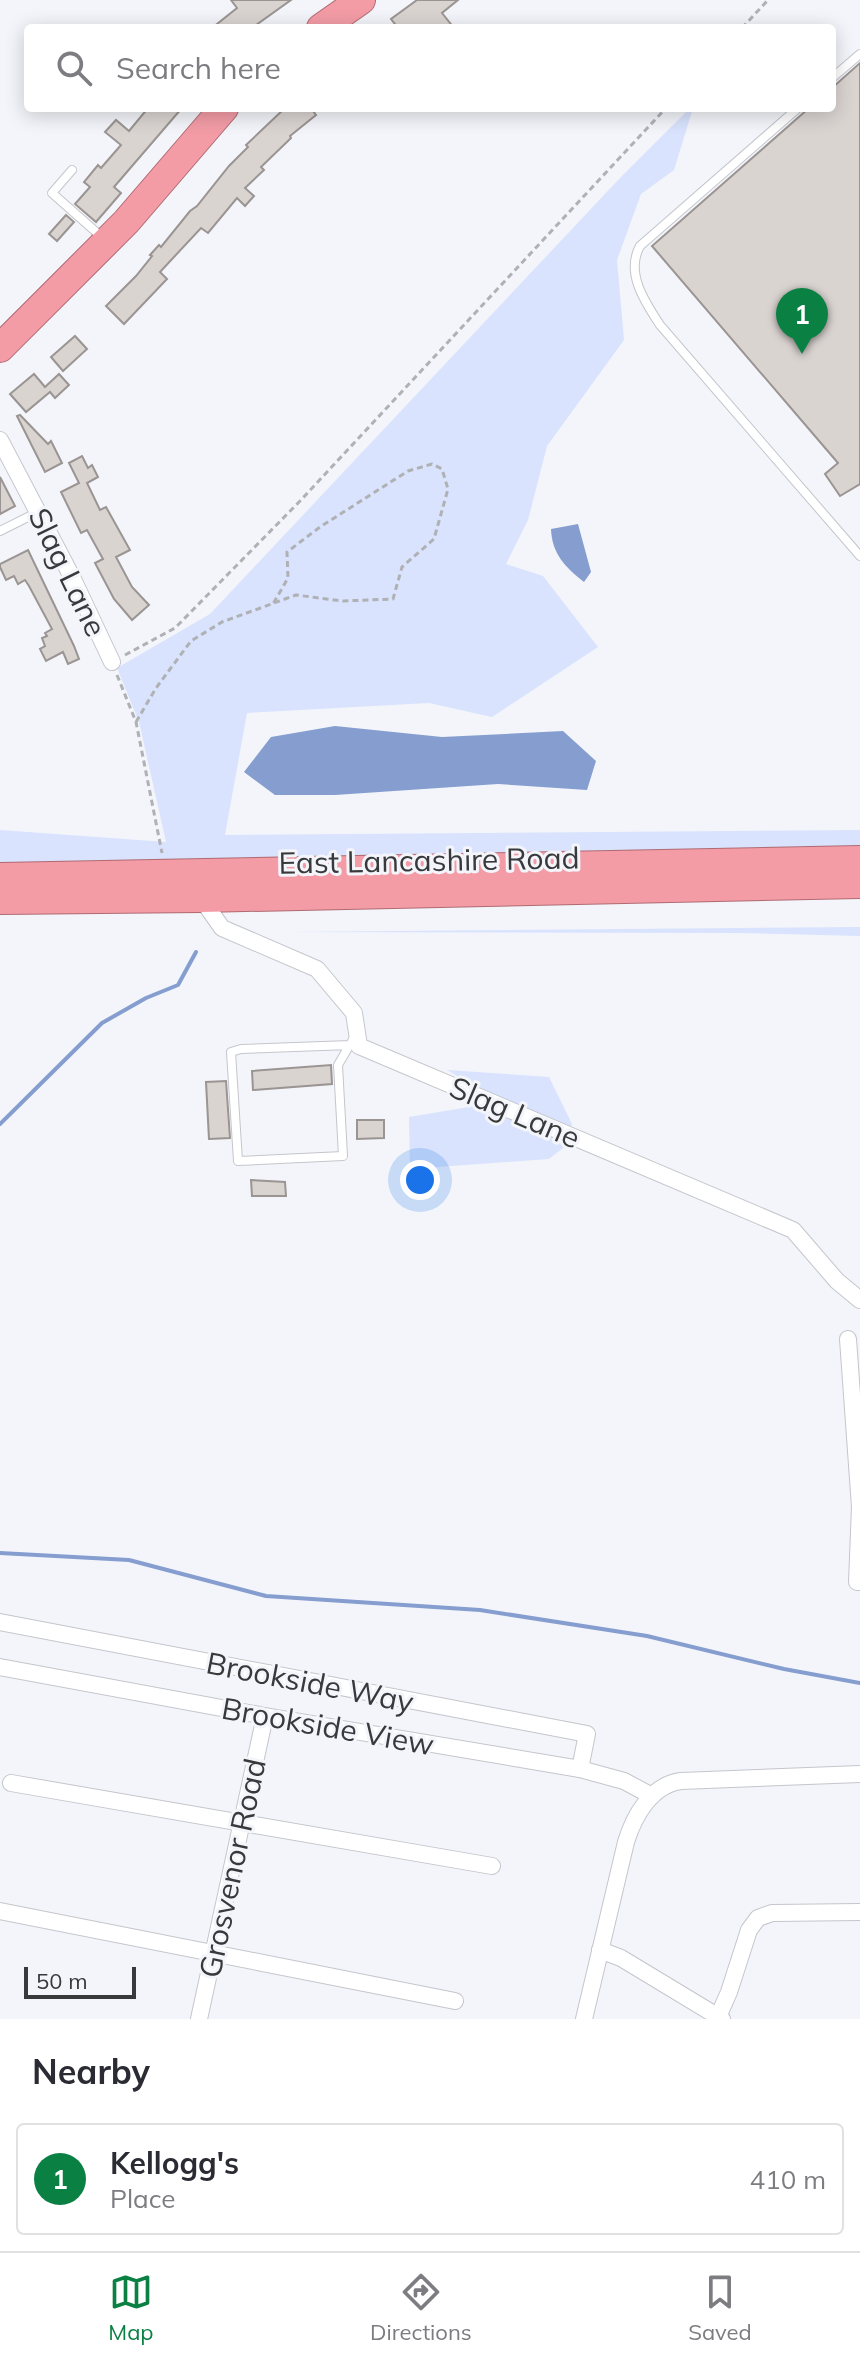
<!DOCTYPE html>
<style>
body{margin:0;font-family:Mulish,sans-serif;background:#f7f7f7;color:#2b2b33}
.scale{position:absolute;left:24px;bottom:20px;width:112px;box-sizing:border-box;padding-left:8px;border:4px solid #38393b;border-top:0;font-size:22px;line-height:28px;white-space:nowrap;color:#38393b;-webkit-text-stroke:6px #f3f5fa;paint-order:stroke}
.you{position:absolute;left:420px;top:1180px;width:28px;height:28px;margin:-20px;border:6px solid #fff;border-radius:50%;background:#1a73e8;box-shadow:0 0 0 12px #1a73e833}
.badge{display:grid;place-items:center;width:52px;height:52px;border-radius:50%;background:#0b8043;color:#fff;font-size:26px;font-weight:700}
.pin{position:absolute;translate:-50% -66px;filter:drop-shadow(0 2px 4px #0008)}
.pin::after{content:'';position:absolute;top:42px;width:28px;height:24px;background:inherit;clip-path:polygon(0 0,100% 0,50% 100%)}
.list{margin:0;padding:0;list-style:none}
h2{display:flex;justify-content:space-between;align-items:center;height:104px;margin:0;padding:0 32px;font-size:34px}
h2 small{font-size:26px;font-weight:400;color:#7c7c81}
.list li{display:grid;grid-template-columns:52px 1fr auto;gap:24px;align-items:center;box-sizing:border-box;height:112px;margin:0 16px 16px;padding:0 16px;border:2px solid #e1e1e2;border-radius:8px}
.list b{display:block;font-size:30px;white-space:nowrap}
.list p{margin:0;font-size:26px;white-space:nowrap;color:#7c7c81}
.list em{font-size:26px;font-style:normal;color:#7c7c81}
.icon{flex:none;width:44px;height:44px;fill:none;stroke:currentColor;stroke-width:2;stroke-linecap:round;stroke-linejoin:round}
.map{position:relative;flex:none;width:860px;height:2019px;overflow:hidden}
.search{position:absolute;background:#fff;box-shadow:0 4px 20px #0003;left:24px;right:24px;top:24px;height:88px;display:flex;align-items:center;gap:20px;box-sizing:border-box;padding:0 28px;border-radius:8px;color:#7c7c81;font-size:30px}
.sheet{height:232px;background:#fff}
nav{display:flex;justify-content:space-around;align-items:center;box-sizing:border-box;height:112px;border-top:2px solid #e1e1e2;background:#fff;font-size:22px;color:#7c7c81}
nav a{display:grid;justify-items:center;gap:4px}
nav .on{color:#0b8043}
.map>svg:first-child{display:block}
.green{fill:#d9e3fd}
.water{fill:#859ecf}
.lines{fill:none;stroke-linecap:round;stroke-linejoin:round}
.stream{stroke:#859ecf;stroke-width:4}
.building{fill:#dad4d1;stroke:#9a9492;stroke-width:2}
.service-casing{stroke:#c4c6cc;stroke-width:10}
.minor-casing{stroke:#c4c6cc;stroke-width:18}
.trunk-casing{stroke:#b06a72;stroke-width:30}
.path{stroke:#afb1b5;stroke-width:3;stroke-dasharray:6 4;stroke-linecap:butt}
.service{stroke:#fff;stroke-width:8}
.minor{stroke:#fff;stroke-width:16}
.trunk{stroke:#f39ca6;stroke-width:28}
.labels{text-anchor:middle;dominant-baseline:central;stroke-width:6;stroke-linejoin:round;paint-order:stroke}
.street-label{font-size:30px;fill:#38393b;stroke:#f3f5fa}
</style>
<div class="map">
<svg width="860" height="2019" viewBox="0 0 860 2019">
<rect width="100%" height="100%" fill="#f3f5fa"/>
<g class="green">
<polygon points="690,108 693,108 674,170 641,194 617,260 624,340 547,446 528,520 506,564 543,576 598,647 492,717 429,703 247,713 225,835 860,830 860,849 0,864 0,830 166,842 139,722 117,668 210,614 619,179"/>
<polygon points="860,927 860,936 739,933 285,932"/>
<polygon points="447,1070 549,1077 572,1124 567,1145 549,1159 410,1169 409,1117 475,1106 481,1090"/>
</g>
<g class="water">
<path d="M 578,524 L 591,572 L 584,582 C 565,567 552,554 551,529 Z"/>
<polygon points="335,726 442,737 563,731 596,761 587,790 498,784 335,795 275,795 244,772 271,737"/>
</g>
<g class="lines">
<g class="stream">
<polyline points="0,1124 102,1023 146,998 178,985 196,952"/>
<polyline points="0,1553 129,1560 266,1596 480,1610 647,1636 784,1669 860,1683"/>
</g>
</g>
<g class="building">
<polygon points="231,0 291,0 252,28 212,28 237,8"/>
<polygon points="417,0 458,0 442,13 454,28 398,28 391,19"/>
<polygon points="860,63 860,484 840,496 825,474 838,463 652,246 809,108 832,108 832,88"/>
<polygon points="148,108 182,108 114,187 121,193 96,222 75,204 90,187 84,182 98,165 101,168 121,145 105,132 116,120 129,131"/>
<polygon points="285,108 311,108 316,115 290,136 291,138 261,167 264,170 245,188 254,196 245,206 237,198 208,233 201,228 160,272 167,279 124,324 106,306 136,276 152,256 150,255 159,245 161,247 190,211 197,206 229,166 248,147 246,145"/>
<polygon points="66,215 74,222 57,241 49,234"/>
<polygon points="75,336 87,349 63,371 51,357"/>
<polygon points="34,374 45,387 59,374 69,385 55,398 50,392 26,412 10,394"/>
<polygon points="20,415 48,444 51,441 62,463 45,472 17,416"/>
<polygon points="82,456 88,468 92,465 98,477 87,483 100,510 106,507 130,550 116,557 132,587 149,605 132,620 114,599 95,563 103,559 87,530 81,533 61,492 79,483 69,463"/>
<polygon points="0,477 15,506 0,514"/>
<polygon points="28,550 74,646 79,659 68,664 63,652 46,661 40,649 45,646 42,638 47,636 45,633 52,629 29,586 25,580 18,584 14,576 6,580 0,567 0,564"/>
<polygon points="331,1065 332,1084 253,1090 252,1071"/>
<polygon points="226,1081 230,1138 209,1139 206,1082"/>
<polygon points="357,1120 384,1120 384,1138 357,1139"/>
<polygon points="251,1180 285,1182 286,1196 252,1196"/>
</g>
<g class="lines">
<g class="service-casing">
<g id="service">
<polyline points="832,78 860,54"/>
<path d="M 798,108 L 640,246 C 625,273 645,302 660,325 L 860,556"/>
<polyline points="72,170 52,193 104,239"/>
<polyline points="0,531 38,512"/>
<polyline points="350,1045 241,1049 231,1052 238,1161 343,1156 338,1065 355,1036"/>
</g>
</g>
<g class="minor-casing">
<g id="minor">
<polyline points="0,440 72,577 112,662"/>
<polyline points="201,898 222,928 317,969 354,1013 359,1046 793,1230 837,1281 860,1300"/>
<polyline points="848,1339 860,1507 857,1582 860,1582"/>
<polyline points="0,1622 587,1734 580,1769"/>
<polyline points="0,1667 265,1716 580,1769 624,1781 652,1796"/>
<polyline points="11,1783 492,1866"/>
<polyline points="0,1911 455,2001"/>
<polyline points="600,1950 621,1958 722,2019"/>
<polyline points="718,2017 729,1992 749,1930 758,1918 772,1913 860,1912"/>
<polyline points="199,2019 265,1716"/>
<path d="M 584,2019 L 626,1842 C 634,1816 651,1785 681,1781 L 860,1774"/>
</g>
</g>
<g class="trunk-casing">
<g id="trunk">
<polyline points="321,28 361,0"/>
<polyline points="0,348 126,222 224,108"/>
<polyline points="0,877 860,860"/>
<polyline points="0,900 201,898 860,884"/>
</g>
</g>
<g class="path">
<polyline points="742,28 768,0"/>
<polyline points="125,655 175,628 300,501 666,108"/>
<polyline points="117,675 136,722 162,853"/>
<polyline points="136,722 156,688 191,641 222,622 296,595 343,601 393,599 402,567 434,539 448,489 442,469 432,464 408,471 320,527 287,552 288,578 273,604"/>
</g>
<use href="#service" class="service"/>
<use href="#minor" class="minor"/>
<use href="#trunk" class="trunk"/>
</g>
<g class="labels">
<g class="street-label">
<text transform="translate(68 572) rotate(64)">Slag Lane</text>
<text transform="translate(429 860) rotate(-1)">East Lancashire Road</text>
<text transform="translate(515 1112) rotate(23)">Slag Lane</text>
<text transform="translate(310 1682) rotate(11)">Brookside Way</text>
<text transform="translate(328 1726) rotate(10)">Brookside View</text>
<text transform="translate(232 1868) rotate(-78)">Grosvenor Road</text>
</g>
</g>
</svg>
<div class="scale">50 m</div>
<div class="you"></div>
<div class="pin badge" style="left:802px;top:354px">1</div>
<div class="search"><svg class="icon" aria-label="search" viewBox="0 0 24 24"><circle cx="10" cy="10" r="6"/><path d="M15 15l6 6"/></svg>Search here</div>
</div>
<section class="sheet">
<h2>Nearby<small></small></h2>
<ul class="list">
<li><span class="badge">1</span><div><b>Kellogg's</b><p>Place</p></div><em>410 m</em></li>
</ul>
</section>
<nav>
<a class="on"><svg class="icon" aria-label="map" viewBox="0 0 24 24"><path d="M3 6l6-2 6 2 6-2v14l-6 2-6-2-6 2zM9 4v14M15 6v14"/></svg>Map</a>
<a><svg class="icon" aria-label="directions" viewBox="0 0 24 24"><path d="M12 3l9 9-9 9-9-9zM9 14v-3h6M13 9l2 2-2 2"/></svg>Directions</a>
<a><svg class="icon" aria-label="saved" viewBox="0 0 24 24"><path d="M7 4h10v16l-5-4-5 4z"/></svg>Saved</a>
</nav>
